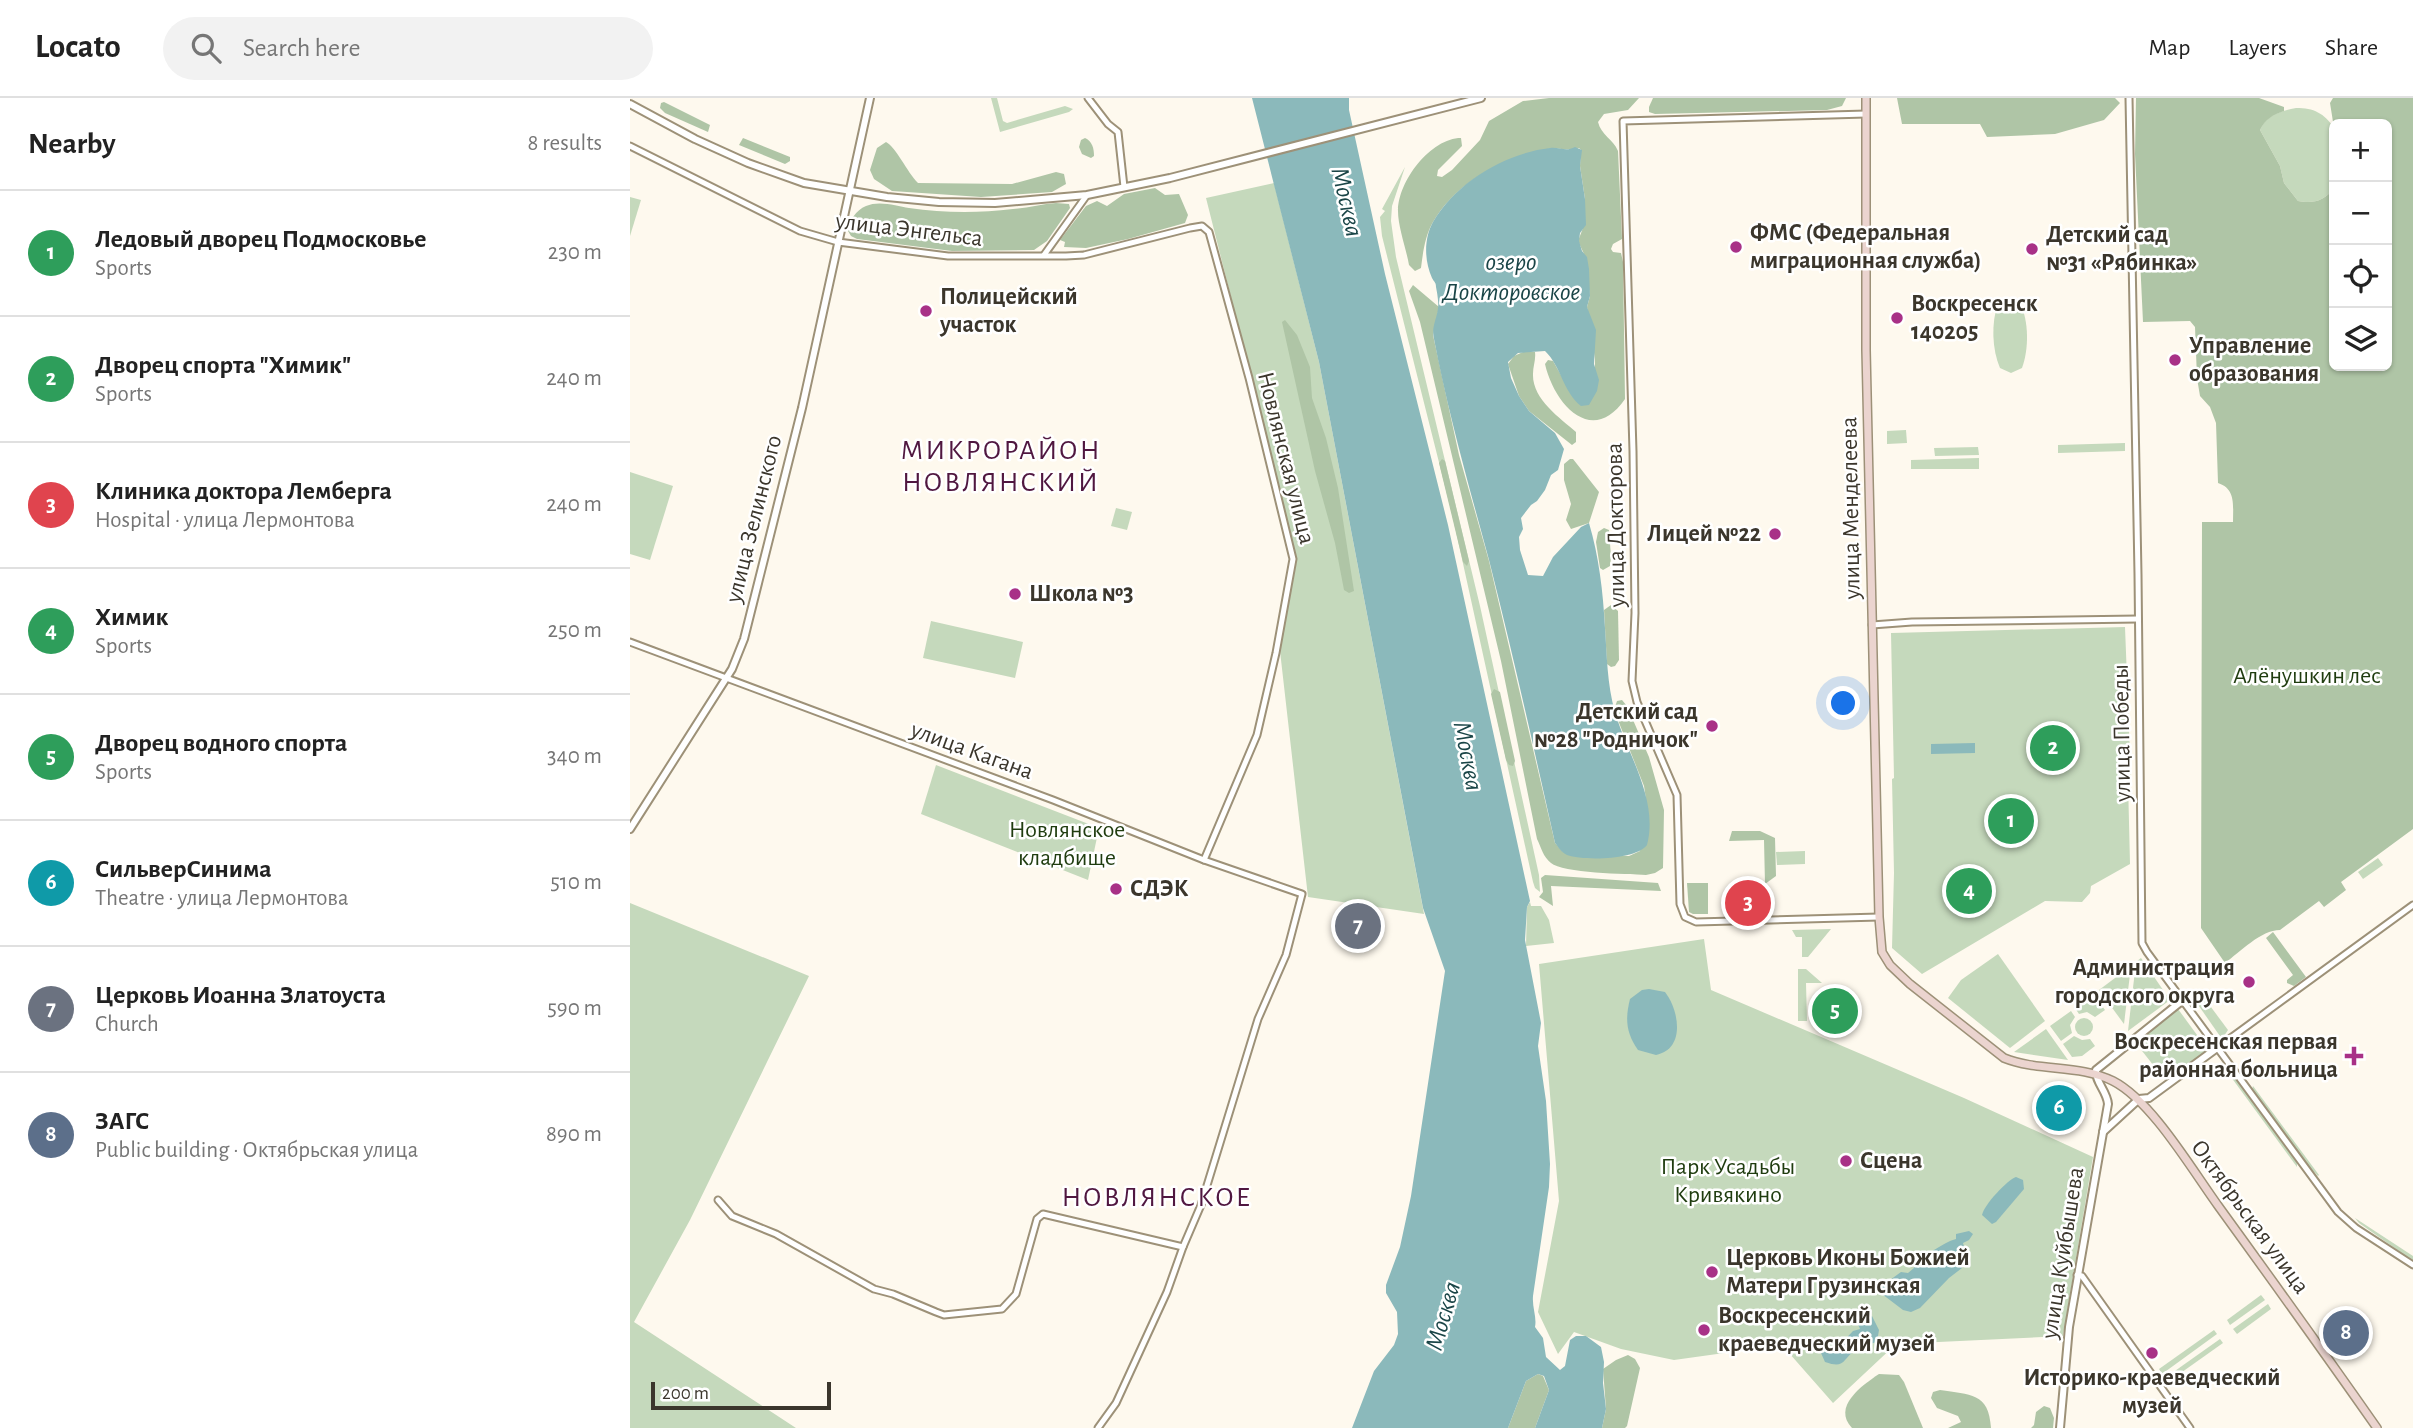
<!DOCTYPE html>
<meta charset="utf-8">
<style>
body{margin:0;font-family:"Alegreya Sans",sans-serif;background:#f2f2f2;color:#222}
.controls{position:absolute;right:21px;top:21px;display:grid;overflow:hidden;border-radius:10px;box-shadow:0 2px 5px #0004}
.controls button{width:63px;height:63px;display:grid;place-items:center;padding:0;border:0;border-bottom:2px solid #e0e0e0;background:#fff;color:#222;font:35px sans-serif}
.scale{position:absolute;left:21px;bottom:18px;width:180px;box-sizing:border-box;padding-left:7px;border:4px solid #3b362c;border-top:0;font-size:19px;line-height:24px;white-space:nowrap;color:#3b362c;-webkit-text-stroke:5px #fff;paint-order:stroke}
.you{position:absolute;left:1214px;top:606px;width:24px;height:24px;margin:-18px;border:5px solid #fff;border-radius:50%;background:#1a73e8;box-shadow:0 0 0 10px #1a73e833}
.badge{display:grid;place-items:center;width:46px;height:46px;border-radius:50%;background:#0f766e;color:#fff;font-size:23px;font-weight:700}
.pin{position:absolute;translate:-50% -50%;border:4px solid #fff;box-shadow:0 2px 7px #0006}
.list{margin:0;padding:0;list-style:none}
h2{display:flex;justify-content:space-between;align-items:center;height:91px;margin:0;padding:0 28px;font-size:30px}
h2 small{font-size:23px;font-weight:400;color:#767676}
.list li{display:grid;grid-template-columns:46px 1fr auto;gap:21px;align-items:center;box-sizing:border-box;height:126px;padding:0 28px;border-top:2px solid #e0e0e0}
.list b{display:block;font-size:26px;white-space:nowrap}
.list p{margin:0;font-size:23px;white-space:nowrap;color:#767676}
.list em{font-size:23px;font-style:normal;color:#767676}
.icon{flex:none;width:38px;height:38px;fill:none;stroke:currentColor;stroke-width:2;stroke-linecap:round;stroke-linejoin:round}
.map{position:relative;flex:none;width:1783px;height:1330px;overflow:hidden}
header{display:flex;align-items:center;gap:42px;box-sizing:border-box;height:98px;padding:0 35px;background:#fff;border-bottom:2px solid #e0e0e0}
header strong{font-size:33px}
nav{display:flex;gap:38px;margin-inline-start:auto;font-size:24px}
.search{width:490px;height:63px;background:#f2f2f2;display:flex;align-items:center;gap:18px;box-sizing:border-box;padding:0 24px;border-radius:38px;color:#767676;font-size:26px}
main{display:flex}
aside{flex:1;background:#fff}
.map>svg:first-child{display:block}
.green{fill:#c5d9bc}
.forest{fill:#afc5a6}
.water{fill:#8bb9bb}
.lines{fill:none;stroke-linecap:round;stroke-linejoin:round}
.minor-casing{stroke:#9d9178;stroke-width:9}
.tertiary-casing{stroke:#9d9178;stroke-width:10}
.secondary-casing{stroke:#9d9178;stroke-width:10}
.minor{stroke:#fff;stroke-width:5}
.tertiary{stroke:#fff;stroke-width:6}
.secondary{stroke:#ebd4cf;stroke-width:7}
.poi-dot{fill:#a83187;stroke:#fff;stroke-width:2.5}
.labels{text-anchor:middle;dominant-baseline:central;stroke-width:5;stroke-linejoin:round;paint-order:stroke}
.street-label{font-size:24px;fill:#3b362c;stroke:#fff}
.poi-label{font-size:24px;font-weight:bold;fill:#3b362c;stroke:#fff;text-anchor:start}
.park-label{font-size:24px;fill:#1f3c0f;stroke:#fff}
.water-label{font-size:26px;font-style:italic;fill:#1a4547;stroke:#fff}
.quarter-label{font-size:28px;letter-spacing:2px;fill:#501740;stroke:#fff}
</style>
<header>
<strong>Locato</strong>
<div class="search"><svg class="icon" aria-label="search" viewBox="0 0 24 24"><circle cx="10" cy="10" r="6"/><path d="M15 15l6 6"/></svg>Search here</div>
<nav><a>Map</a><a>Layers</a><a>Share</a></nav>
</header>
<main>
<aside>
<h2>Nearby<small>8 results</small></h2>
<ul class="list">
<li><span class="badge" style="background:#2e9e5b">1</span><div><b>Ледовый дворец Подмосковье</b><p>Sports</p></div><em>230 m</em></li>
<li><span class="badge" style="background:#2e9e5b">2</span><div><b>Дворец спорта &quot;Химик&quot;</b><p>Sports</p></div><em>240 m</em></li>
<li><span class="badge" style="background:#e0444e">3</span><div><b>Клиника доктора Лемберга</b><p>Hospital · улица Лермонтова</p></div><em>240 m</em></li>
<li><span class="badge" style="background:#2e9e5b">4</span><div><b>Химик</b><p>Sports</p></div><em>250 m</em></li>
<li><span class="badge" style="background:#2e9e5b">5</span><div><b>Дворец водного спорта</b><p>Sports</p></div><em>340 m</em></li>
<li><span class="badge" style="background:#0f9aa8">6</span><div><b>СильверСинима</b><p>Theatre · улица Лермонтова</p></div><em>510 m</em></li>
<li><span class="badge" style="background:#6b7280">7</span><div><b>Церковь Иоанна Златоуста</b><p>Church</p></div><em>590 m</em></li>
<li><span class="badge" style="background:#5c6f8a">8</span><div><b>ЗАГС</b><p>Public building · Октябрьская улица</p></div><em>890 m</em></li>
</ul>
</aside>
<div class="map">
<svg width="1783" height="1330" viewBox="0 0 1783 1330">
<rect width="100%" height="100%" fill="#fef9ee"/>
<g class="green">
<polygon points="361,0 367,0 373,23 377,25 435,8 443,11 439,14 370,34"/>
<path d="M 1666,10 C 1684,10 1694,15 1704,30 L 1704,89 C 1696,103 1682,106 1668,103 L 1654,85 L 1650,68 L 1630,32 C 1636,17 1651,13 1666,10 Z"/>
<polygon points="775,69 762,108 761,123 766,159 850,508 909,777 910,794 905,790 903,784 823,420 752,138 750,119 755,113 752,111"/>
<polygon points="644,85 689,264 794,816 678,799 650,553 667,461 576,100"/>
<polygon points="0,99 11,102 0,138"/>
<path d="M 1379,201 L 1390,205 C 1399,223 1399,251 1392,270 L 1381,275 L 1370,270 C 1362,252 1361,224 1368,206 Z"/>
<polygon points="1276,332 1277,345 1257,346 1257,333"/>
<polygon points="1495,345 1495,353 1428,355 1428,347"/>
<polygon points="1348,349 1349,357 1305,358 1304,350"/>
<polygon points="1349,360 1349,371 1281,371 1281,362"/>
<polygon points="0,374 43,388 20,462 0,456"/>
<polygon points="486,410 502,414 497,432 481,428"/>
<polygon points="301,523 393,544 385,580 293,560"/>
<polygon points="1495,529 1501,683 1498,683 1500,766 1461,788 1460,795 1452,804 1415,803 1292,876 1262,850 1264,775 1262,681 1264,680 1261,535"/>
<polygon points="306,667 469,730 458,782 291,716"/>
<polygon points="1175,753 1175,766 1147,767 1146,754"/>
<polygon points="1748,760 1753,767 1733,781 1728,774"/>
<polygon points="900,804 901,808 911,808 919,822 924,845 896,848 897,809"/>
<polygon points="0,805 179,878 60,1122 4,1224 166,1330 0,1330"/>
<polygon points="1201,831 1178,859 1172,859 1172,839 1166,839 1162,832"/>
<polygon points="1074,841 1081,892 1334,1000 1463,1059 1433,1238 1266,1246 1203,1305 1152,1247 1044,1262 991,1251 944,1234 928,1256 908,1214 929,1103 909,866"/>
<polygon points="1368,856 1415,923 1380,950 1318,900 1331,882"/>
<polygon points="1511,860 1540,902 1498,933 1506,864"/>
<polygon points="1501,868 1494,926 1469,892"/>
<polygon points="1168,871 1176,871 1192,885 1176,885 1177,923 1168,923"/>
<polygon points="1463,896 1475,912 1465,919 1457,914 1449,916 1445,910"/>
<polygon points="1569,897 1572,897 1598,932 1592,941 1564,901"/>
<polygon points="1548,911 1578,952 1535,982 1505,944"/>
<polygon points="1441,913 1445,919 1440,927 1442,935 1431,943 1420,928"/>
<circle cx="1454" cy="929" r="9"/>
<polygon points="1416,931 1438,962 1384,954"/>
<polygon points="1444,938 1452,942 1460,941 1465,948 1452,958 1442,959 1433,946"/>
<polygon points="1601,979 1605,980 1667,1065 1667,1069"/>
<polygon points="1623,988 1689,1077 1688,1078 1673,1062 1622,991"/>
<polygon points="1725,1120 1783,1158 1783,1163 1729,1125"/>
<polygon points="1631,1197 1635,1202 1600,1227 1597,1222"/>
<polygon points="1638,1206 1641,1211 1607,1236 1603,1231"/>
<polygon points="1584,1232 1587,1236 1532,1276 1529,1271"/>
<polygon points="1590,1241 1593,1245 1538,1284 1535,1280"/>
</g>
<g class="forest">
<path d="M 919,0 L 1009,0 L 998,12 L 974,16 L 968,24 C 971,37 983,41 988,53 L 992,141 L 983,146 L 981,151 L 983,154 L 991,155 L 993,164 L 995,301 C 962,349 924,306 915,266 L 918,262 L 923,263 L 936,286 L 965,274 L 965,261 L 957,209 L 960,198 L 954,156 L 948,143 L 953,130 L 955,101 L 950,68 L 951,52 L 949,50 C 936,53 929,49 917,51 C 874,59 826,84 803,124 C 795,138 793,154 791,170 L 785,173 L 779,167 C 776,150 768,129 768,113 C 768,83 801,40 831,40 L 832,48 L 808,72 L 807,78 L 812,79 L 822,72 L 850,42 L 859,23 L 893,3 Z"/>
<polygon points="1023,0 1216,0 1212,8 1197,12 1025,16 1019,14 1019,9"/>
<polygon points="1267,0 1485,0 1490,5 1474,22 1425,36 1357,39 1350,26 1272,26"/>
<path d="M 1506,0 L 1629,0 L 1654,9 L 1654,13 C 1643,17 1635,21 1630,32 L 1650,68 L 1654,85 L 1668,103 C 1682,106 1696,103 1704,89 L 1704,268 L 1757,268 L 1757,26 L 1704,26 L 1704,30 L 1700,5 L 1703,0 L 1783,0 L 1783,731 L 1711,784 L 1716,792 L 1694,809 L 1689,803 L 1650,832 C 1631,832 1610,854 1595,865 L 1571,830 L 1572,424 L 1603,424 C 1603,407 1606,391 1588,385 L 1586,325 L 1580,309 L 1570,298 L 1567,280 L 1565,229 L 1560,223 L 1513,224 L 1505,56 Z"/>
<polygon points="34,4 80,27 78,34 35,15 30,10 31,5"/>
<polygon points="113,40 160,59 160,63 155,66 109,47"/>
<path d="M 455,40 C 462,43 464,50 464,58 L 461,60 L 452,56 L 449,49 L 451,42 Z"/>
<path d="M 256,44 C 266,49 277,74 288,85 L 382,86 L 426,74 L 434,76 L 436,86 L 422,94 L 351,99 L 262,93 L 244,81 L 240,72 L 247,50 Z"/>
<polygon points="525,90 535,97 549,96 558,117 555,125 498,141 456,150 434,149 435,144 430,142 456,108 467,103 477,108 494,96"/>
<path d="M 426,105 L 439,106 L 440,110 L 417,143 L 404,152 L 322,153 L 227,141 L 221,138 L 218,133 C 219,123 226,112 236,108 C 249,102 267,108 279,110 C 314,115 349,115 383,111 C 398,110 412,106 426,105 Z"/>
<path d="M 783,187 L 809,209 L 803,237 L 829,357 L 859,463 L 925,745 L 933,754 L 999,758 L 1010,753 L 1016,701 L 1014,688 L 984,612 L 987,603 L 992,602 L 997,608 L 1019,659 L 1034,712 L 1033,770 L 1025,775 L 1016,777 C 997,776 932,775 921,765 C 913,759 911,749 907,741 L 871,563 L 790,224 L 779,193 Z"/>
<polygon points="655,222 667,237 680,269 682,300 696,340 708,390 724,493 719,495 714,492 705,445 685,373 652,224"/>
<path d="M 893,254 L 905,254 C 906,262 903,268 903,276 C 902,301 930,320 946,334 L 946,344 L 942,347 L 899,313 L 889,298 L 878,266 L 884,258 Z"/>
<polygon points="812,361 815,363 839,463 837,468 833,464 809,365"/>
<polygon points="940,361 943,361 969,394 959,425 941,431 936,422 941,406 934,382 934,366"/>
<polygon points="974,430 979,432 981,459 980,468 973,472 970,470 966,444 968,434"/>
<polygon points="981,507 988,513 989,562 985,568 981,569 977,566 974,512"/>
<polygon points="864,591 870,594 885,663 883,668 879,667 876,662 861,596"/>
<polygon points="1102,733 1130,733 1145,740 1146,778 1135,786 1134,742 1099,743"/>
<polygon points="915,777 1028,785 1031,793 921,788 923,808 909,799 913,794 911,780"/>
<polygon points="1057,785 1078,785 1078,816 1063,816 1059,814"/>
<polygon points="1643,834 1676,879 1664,888 1657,885 1657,882 1663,877 1636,840"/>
<polygon points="998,1257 1005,1261 1010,1270 997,1328 995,1330 972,1330 976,1311 973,1271 986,1262"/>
<polygon points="908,1276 913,1278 919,1292 905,1330 878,1330 896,1283"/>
<path d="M 1249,1276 L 1269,1277 L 1274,1284 L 1293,1330 L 1222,1330 C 1202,1309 1231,1288 1249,1276 Z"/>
<path d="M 1310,1292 C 1340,1297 1359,1294 1361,1330 L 1318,1330 L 1331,1324 L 1328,1318 L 1307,1310 L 1301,1300 L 1303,1294 Z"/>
<polygon points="1414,1308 1420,1310 1424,1320 1423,1330 1401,1330 1404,1327 1406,1314"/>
</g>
<g class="water">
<path d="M 622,0 L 719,0 L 719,12 L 755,176 L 818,427 L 900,803 L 897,809 L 895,842 L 911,925 L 908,948 L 916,1003 L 920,1066 L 919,1089 L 903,1198 C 902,1210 907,1219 905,1229 L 913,1240 L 916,1259 L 930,1272 L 935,1268 L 940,1242 L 946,1238 L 956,1238 L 971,1249 L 974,1264 L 973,1285 L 976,1311 L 972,1330 L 905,1330 L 919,1292 L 914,1278 L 908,1276 L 896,1283 L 878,1330 L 722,1330 L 744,1273 L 764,1247 L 768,1236 L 767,1214 L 756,1195 L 756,1187 L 770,1149 L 781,1098 L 815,873 L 793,810 L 689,264 Z"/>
<path d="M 945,49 L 952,52 L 950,68 L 955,101 L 956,127 L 950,135 L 949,143 L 952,153 L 957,159 L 959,171 L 960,198 L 957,209 L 966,232 L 964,266 L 969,282 L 967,293 L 959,307 L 951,308 C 933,294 931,268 915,253 L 888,255 L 878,264 L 881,280 L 889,298 L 899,313 L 925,335 L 934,351 L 928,372 L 921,377 L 915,392 L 907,403 L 901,407 L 891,420 L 893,431 L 889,439 L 890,452 L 898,477 L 913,478 L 923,459 L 951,429 L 959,425 C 969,459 973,493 975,530 C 977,558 977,586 985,614 C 997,656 1029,701 1017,747 C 1006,762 954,763 937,757 C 931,754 929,750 925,745 C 904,651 883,556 859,462 C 839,388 818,315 804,241 C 801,229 807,221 808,210 C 809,205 807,194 806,189 C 806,184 804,184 802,180 C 794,162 794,140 803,124 C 826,84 876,55 920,50 C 930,49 936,54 945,49 Z"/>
<polygon points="1345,645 1345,655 1301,656 1301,646"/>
<path d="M 1019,891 L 1035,894 C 1049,912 1056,951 1026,957 L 1008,952 C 996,935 995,921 1000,901 L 1012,892 Z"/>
<path d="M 1386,1079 L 1393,1082 L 1394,1091 L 1366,1124 L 1362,1126 L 1352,1117 C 1354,1107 1377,1082 1386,1079 Z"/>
<path d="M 1339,1133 L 1343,1136 L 1339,1142 L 1333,1145 L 1336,1156 L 1331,1162 L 1332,1170 L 1319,1180 L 1290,1210 L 1281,1214 L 1273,1212 L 1248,1193 L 1249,1190 L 1271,1174 L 1278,1175 L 1284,1170 L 1287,1159 C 1301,1157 1311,1145 1326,1141 L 1326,1136 Z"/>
<path d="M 1242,1218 L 1249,1232 L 1247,1244 C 1240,1246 1231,1248 1225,1252 C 1212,1262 1215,1271 1195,1264 L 1191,1255 L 1196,1249 L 1206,1251 L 1223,1233 L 1230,1231 L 1228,1226 Z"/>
</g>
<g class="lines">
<g class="minor-casing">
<g id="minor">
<polyline points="458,0 478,26 488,34 494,89"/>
<polyline points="1499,0 1508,476 1512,845 1517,854 1708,1114 1726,1130 1783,1167"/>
<polyline points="1236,16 993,23 1003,353 1005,515 1002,583 1007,604 1047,697 1050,806 1055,819 1066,824 1249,819"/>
<polyline points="0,48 170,133 208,144 318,158 436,158 454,157 560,130 572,128 579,134 619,280 663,461 646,555 627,637 574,762"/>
<polyline points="414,157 457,97"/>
<polyline points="1242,527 1282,524 1508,521"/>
<polyline points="0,544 423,702 574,762 672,796 656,857 628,921 571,1107 553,1149 537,1194 486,1305 468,1330"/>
<polyline points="1587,950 1783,807"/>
<polyline points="88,1102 102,1118 146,1136 244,1191 263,1196 306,1214 314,1217 372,1211 386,1196 407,1121 413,1116 553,1149"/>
<polyline points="1447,1177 1452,1178 1560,1330"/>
</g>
</g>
<g class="tertiary-casing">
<g id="tertiary">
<polyline points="0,6 65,41 118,65 174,85 257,99 309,104 365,105 457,97 540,80 851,0"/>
<polyline points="0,731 102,571 114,541 172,310 240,0"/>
<polyline points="1473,1034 1509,1001 1519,1000 1587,950"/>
<path d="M 1430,1330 L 1439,1229 L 1478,1006 C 1477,993 1465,984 1466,972 L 1553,902"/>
</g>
</g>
<g class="secondary-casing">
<path id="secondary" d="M 1236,0 L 1236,252 L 1249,819 L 1252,854 L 1260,867 L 1280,886 L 1374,960 C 1409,974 1449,966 1483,983 C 1522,1003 1562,1072 1589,1109 C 1642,1182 1695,1256 1747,1330"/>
</g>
<use href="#minor" class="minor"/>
<use href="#tertiary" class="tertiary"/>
<use href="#secondary" class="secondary"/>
</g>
<g class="poi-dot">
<circle cx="1106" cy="149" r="7"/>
<circle cx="1402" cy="151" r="7"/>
<circle cx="296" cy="213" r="7"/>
<circle cx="1267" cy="220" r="7"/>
<circle cx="1545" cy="262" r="7"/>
<circle cx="1145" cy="436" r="7"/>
<circle cx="385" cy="496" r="7"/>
<circle cx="1082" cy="628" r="7"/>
<circle cx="486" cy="791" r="7"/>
<circle cx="1619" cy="884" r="7"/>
<path d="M1720.5 947.5h7v7h7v7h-7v7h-7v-7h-7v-7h7z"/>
<circle cx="1216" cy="1063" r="7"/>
<circle cx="1082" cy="1174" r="7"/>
<circle cx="1074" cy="1232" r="7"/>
<circle cx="1522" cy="1255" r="7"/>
</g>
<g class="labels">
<g class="street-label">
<text transform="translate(279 132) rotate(7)">улица Энгельса</text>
<text transform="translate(656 360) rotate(76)">Новлянская улица</text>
<text transform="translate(1221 410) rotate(-91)">улица Менделеева</text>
<text transform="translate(124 421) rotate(-76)">улица Зелинского</text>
<text transform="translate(986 427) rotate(-91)">улица Докторова</text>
<text transform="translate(1492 635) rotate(-91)">улица Победы</text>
<text transform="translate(342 653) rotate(20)">улица Кагана</text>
<text transform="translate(1620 1119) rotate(54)">Октябрьская улица</text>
<text transform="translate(1433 1155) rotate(-81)">улица Куйбышева</text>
</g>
<g class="poi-label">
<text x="1120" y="135">ФМС (Федеральная<tspan x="1120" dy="28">миграционная служба)</tspan></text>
<text x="1416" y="137">Детский сад<tspan x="1416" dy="28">№31 «Рябинка»</tspan></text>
<text x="310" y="199">Полицейский<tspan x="310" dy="28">участок</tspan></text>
<text x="1281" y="206">Воскресенск<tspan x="1281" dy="28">140205</tspan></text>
<text x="1559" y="248">Управление<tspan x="1559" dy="28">образования</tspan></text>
<text x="1131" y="436" text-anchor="end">Лицей №22</text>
<text x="399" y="496">Школа №3</text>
<text x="1068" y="614" text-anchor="end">Детский сад<tspan x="1068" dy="28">№28 "Родничок"</tspan></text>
<text x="500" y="791">СДЭК</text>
<text x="1605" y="870" text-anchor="end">Администрация<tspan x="1605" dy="28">городского округа</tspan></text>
<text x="1708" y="944" text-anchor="end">Воскресенская первая<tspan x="1708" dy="28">районная больница</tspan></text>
<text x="1230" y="1063">Сцена</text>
<text x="1096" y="1160">Церковь Иконы Божией<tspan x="1096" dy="28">Матери Грузинская</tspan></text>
<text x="1088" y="1218">Воскресенский<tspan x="1088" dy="28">краеведческий музей</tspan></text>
<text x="1522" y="1280" text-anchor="middle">Историко-краеведческий<tspan x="1522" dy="28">музей</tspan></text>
</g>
<g class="park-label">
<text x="1677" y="578">Алёнушкин лес</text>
<text x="437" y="732">Новлянское<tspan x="437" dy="28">кладбище</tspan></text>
<text x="1098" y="1069">Парк Усадьбы<tspan x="1098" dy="28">Кривякино</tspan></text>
</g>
<g class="water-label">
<text transform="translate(717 104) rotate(77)">Москва</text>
<text x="881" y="164">озеро<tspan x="881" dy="30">Докторовское</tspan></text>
<text transform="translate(838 658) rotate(79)">Москва</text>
<text transform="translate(813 1218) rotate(-74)">Москва</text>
</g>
<g class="quarter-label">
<text x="371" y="353">МИКРОРАЙОН<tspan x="371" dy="32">НОВЛЯНСКИЙ</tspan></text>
<text x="527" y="1100">НОВЛЯНСКОЕ</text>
</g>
</g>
</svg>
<div class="controls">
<button>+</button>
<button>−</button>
<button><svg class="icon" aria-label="locate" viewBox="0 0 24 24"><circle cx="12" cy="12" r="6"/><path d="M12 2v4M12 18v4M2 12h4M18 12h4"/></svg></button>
<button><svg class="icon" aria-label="layers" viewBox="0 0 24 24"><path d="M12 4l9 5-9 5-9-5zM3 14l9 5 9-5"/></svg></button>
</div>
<div class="scale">200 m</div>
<div class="you"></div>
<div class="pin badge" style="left:1381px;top:723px;background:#2e9e5b">1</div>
<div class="pin badge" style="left:1423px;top:650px;background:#2e9e5b">2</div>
<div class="pin badge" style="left:1118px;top:805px;background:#e0444e">3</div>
<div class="pin badge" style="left:1339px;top:793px;background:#2e9e5b">4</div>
<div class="pin badge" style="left:1205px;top:913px;background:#2e9e5b">5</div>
<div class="pin badge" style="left:1429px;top:1010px;background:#0f9aa8">6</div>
<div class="pin badge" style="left:728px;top:828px;background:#6b7280">7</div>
<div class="pin badge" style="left:1716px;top:1235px;background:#5c6f8a">8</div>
</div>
</main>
